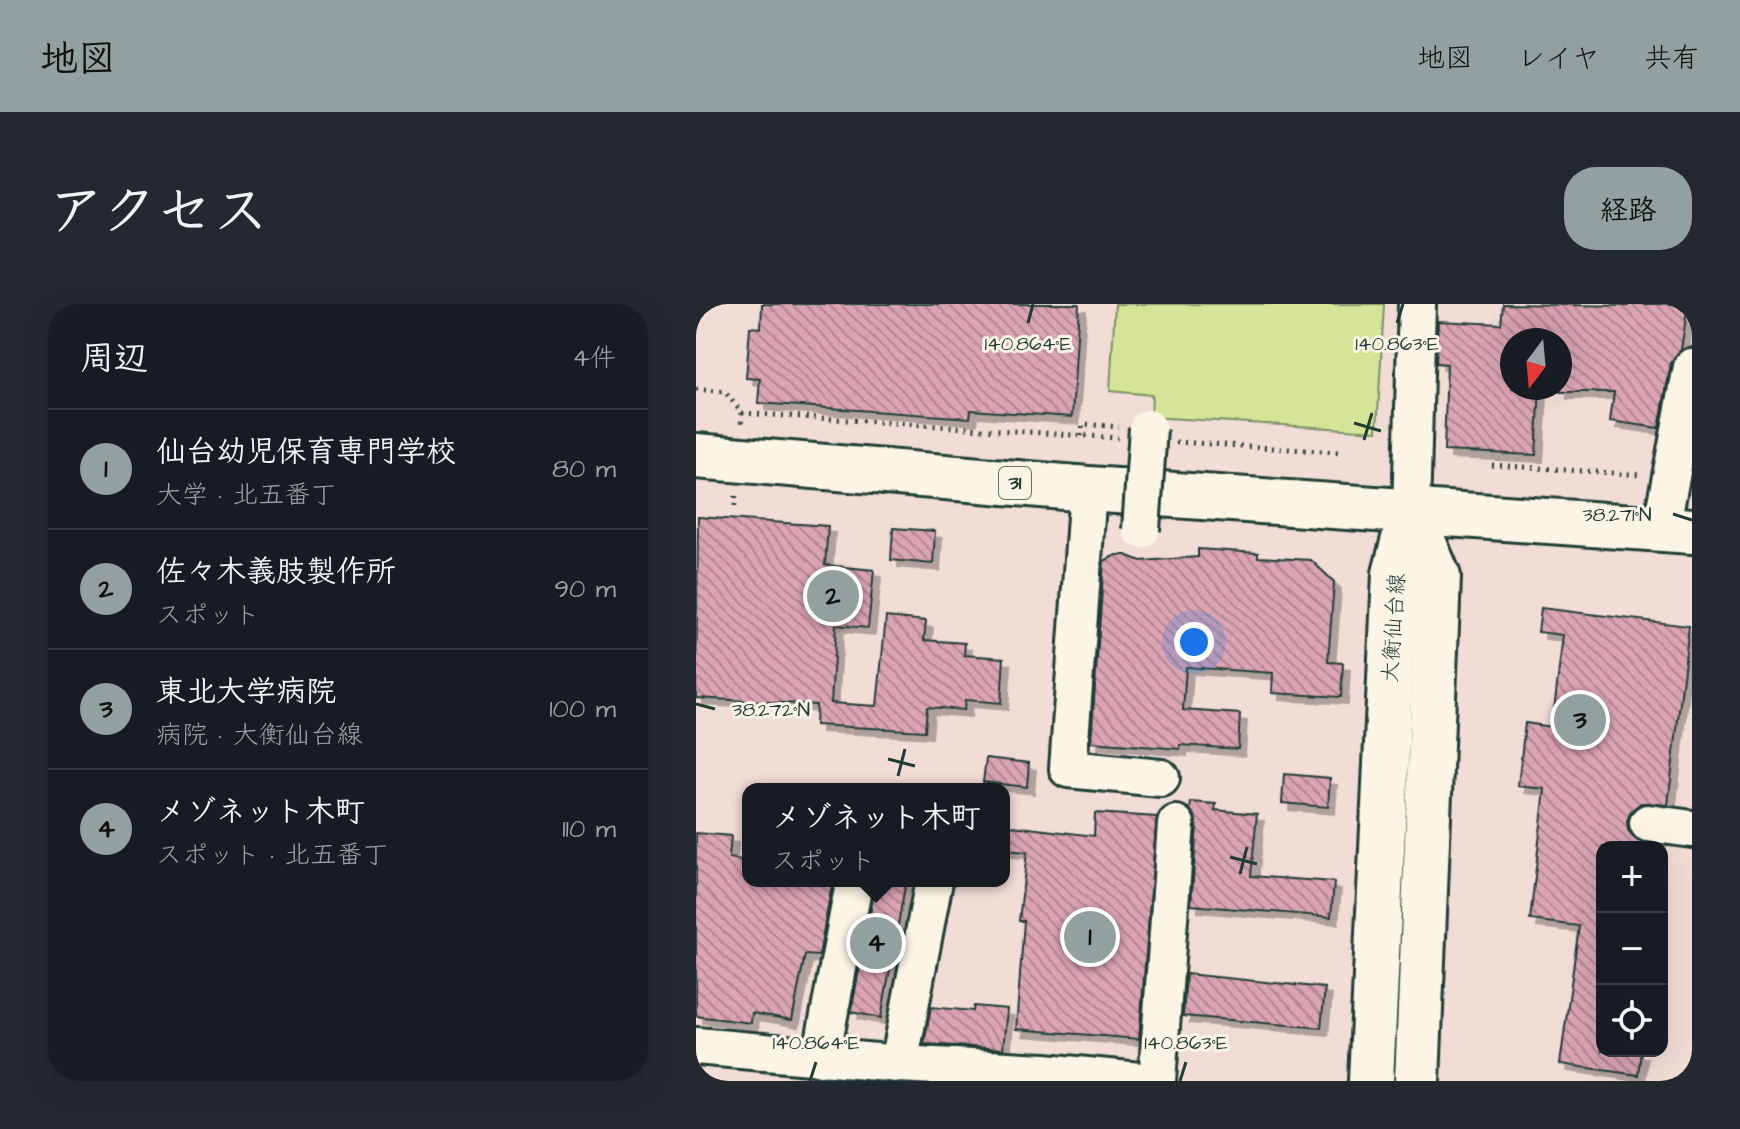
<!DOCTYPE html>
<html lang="ja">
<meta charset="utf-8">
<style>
body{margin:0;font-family:"Architects Daughter","Klee One",sans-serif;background:#242831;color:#f1f3f6}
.controls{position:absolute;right:24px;bottom:24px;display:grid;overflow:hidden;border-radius:16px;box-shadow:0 8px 32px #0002}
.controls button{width:72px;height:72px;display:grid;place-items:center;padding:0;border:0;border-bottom:2px solid #363941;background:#171b24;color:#f1f3f6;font:40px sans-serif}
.compass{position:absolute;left:804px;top:24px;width:72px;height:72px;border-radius:50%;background:#171b24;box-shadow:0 8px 32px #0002;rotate:196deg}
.you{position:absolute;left:498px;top:338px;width:28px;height:28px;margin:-20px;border:6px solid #fff;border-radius:50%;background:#1a73e8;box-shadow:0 0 0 12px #1a73e833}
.badge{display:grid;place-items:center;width:52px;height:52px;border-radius:50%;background:#92a19f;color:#111;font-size:26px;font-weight:700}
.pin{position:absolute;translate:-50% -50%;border:4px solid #fff;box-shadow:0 2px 8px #0006}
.popup{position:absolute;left:46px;top:479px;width:268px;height:104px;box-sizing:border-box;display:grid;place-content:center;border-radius:16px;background:#171b24;filter:drop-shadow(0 2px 6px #0005);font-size:26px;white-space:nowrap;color:#9ea1a6}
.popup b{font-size:30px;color:#f1f3f6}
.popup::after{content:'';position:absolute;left:50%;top:100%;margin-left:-16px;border:16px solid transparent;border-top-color:#171b24}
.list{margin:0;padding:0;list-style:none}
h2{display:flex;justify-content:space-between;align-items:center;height:104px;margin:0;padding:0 32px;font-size:34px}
h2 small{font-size:26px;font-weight:400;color:#9ea1a6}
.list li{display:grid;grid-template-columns:52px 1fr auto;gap:24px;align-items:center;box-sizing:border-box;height:120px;padding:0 32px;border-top:2px solid #363941}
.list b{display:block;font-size:30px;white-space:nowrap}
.list p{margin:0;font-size:26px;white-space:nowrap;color:#9ea1a6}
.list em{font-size:26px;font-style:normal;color:#9ea1a6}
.icon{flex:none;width:44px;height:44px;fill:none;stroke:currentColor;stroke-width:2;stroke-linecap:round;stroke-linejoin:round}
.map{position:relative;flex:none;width:996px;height:777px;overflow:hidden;border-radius:32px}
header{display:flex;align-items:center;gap:48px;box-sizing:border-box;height:112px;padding:0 40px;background:#92a19f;color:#111}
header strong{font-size:38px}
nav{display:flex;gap:44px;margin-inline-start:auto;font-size:28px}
.intro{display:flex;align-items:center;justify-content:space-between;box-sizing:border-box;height:192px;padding:0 48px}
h1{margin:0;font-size:56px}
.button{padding:20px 36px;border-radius:32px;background:#92a19f;color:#111;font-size:28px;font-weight:700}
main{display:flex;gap:48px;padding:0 48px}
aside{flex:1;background:#171b24;border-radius:32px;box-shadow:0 8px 32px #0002}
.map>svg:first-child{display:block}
.garden{fill:#d5e497;stroke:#7a9066;stroke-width:2}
.building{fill:url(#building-back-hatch);stroke:#1f3d34;stroke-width:2;filter:url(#shadow)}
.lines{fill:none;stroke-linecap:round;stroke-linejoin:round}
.minor-casing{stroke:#1f3d34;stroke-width:42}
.major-casing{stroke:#1f3d34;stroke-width:50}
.path{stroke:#1f3d34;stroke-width:5;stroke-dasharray:2 6;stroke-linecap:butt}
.minor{stroke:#fcf5e5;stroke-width:36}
.major{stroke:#fcf5e5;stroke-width:44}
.minor-bridge-casing{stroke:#1f3d34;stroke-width:42;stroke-linecap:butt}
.minor-bridge{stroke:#fcf5e5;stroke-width:36}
.ticks{fill:none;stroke:#1f3d34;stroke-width:3}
.labels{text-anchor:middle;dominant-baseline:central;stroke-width:6;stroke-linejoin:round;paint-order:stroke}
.shield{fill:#fcf5e5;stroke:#617469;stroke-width:2}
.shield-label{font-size:20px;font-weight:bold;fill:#1f3d34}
.street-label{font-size:22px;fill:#1f3d34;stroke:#fcf5e5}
.ticks-label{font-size:20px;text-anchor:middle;fill:#1f3d34;stroke:#fcf5e5;stroke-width:6;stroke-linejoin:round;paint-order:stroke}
</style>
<header>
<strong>地図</strong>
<nav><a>地図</a><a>レイヤ</a><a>共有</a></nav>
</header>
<div class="intro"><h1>アクセス</h1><a class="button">経路</a></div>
<main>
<aside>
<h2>周辺<small>4件</small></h2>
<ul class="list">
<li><span class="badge">1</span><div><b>仙台幼児保育専門学校</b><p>大学 · 北五番丁</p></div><em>80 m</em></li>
<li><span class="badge">2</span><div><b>佐々木義肢製作所</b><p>スポット</p></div><em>90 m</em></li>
<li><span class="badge">3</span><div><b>東北大学病院</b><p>病院 · 大衡仙台線</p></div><em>100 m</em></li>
<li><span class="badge">4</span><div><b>メゾネット木町</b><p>スポット · 北五番丁</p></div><em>110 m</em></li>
</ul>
</aside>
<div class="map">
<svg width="996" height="777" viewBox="0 0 996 777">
<defs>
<pattern id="building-back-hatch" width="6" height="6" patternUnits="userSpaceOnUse" patternTransform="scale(2)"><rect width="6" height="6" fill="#dca3b3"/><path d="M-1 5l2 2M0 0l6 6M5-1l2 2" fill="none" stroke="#b28692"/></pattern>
<filter id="shadow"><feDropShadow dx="7" dy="7" stdDeviation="0" flood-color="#0004"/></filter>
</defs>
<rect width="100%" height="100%" fill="#f2dcd6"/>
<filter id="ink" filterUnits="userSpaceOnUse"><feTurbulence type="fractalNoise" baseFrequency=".0125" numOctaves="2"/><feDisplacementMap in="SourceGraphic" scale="16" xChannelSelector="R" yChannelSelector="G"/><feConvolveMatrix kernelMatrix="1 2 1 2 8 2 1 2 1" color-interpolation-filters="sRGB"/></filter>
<g filter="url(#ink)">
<polygon class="garden" points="419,0 688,0 681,127 455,113 456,91 414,87"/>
<g class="building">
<polygon points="66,0 383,0 376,113 275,106 274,114 62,99 64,75 50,74 54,23 65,24"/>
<polygon points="807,0 932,2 932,0 992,0 985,46 975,59 963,124 914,117 918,88 864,88 864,36 816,36 816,84 844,84 840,151 748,147 751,60 740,59 742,17 805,20"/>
<polygon points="2,213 132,222 129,261 178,266 172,324 140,321 135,399 181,402 190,313 230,317 228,336 269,339 268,351 308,354 305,399 269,396 268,406 231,403 229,427 119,421 120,401 0,394"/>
<polygon points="197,224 239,227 237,260 195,256"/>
<polygon points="502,245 562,249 562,253 615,256 638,278 632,358 647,359 645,393 576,389 577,369 490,363 487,406 544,410 542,445 484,441 484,445 395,438 408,257 420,251 430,251 445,257 502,253"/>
<polygon points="845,304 993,322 972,501 945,499 935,507 931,517 932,526 939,535 949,540 949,543 906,543 906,747 945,747 942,771 864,760 883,622 834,616 849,485 822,482 829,419 856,423 867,331 842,328"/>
<polygon points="290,454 333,459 331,483 287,478"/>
<polygon points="588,470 634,474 632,503 586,499"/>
<polygon points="495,498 520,500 519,506 561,510 555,572 638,578 635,613 495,601 501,522 499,512 494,506"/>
<polygon points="399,509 461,513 443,735 320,725 328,617 323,617 331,548 308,546 308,521 398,532"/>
<polygon points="0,529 35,532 33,554 52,557 52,577 140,577 135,586 123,652 109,651 96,716 56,709 55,719 0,712"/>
<polygon points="172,577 210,577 185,714 155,708 177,594 176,584"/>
<polygon points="490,670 629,684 625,724 487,712"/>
<polygon points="278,702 311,705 307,745 228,740 235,703 277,707"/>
</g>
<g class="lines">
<g class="minor-casing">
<g id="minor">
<polyline points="392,185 372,465 465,474"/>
<polyline points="715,208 721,0"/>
<polyline points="965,225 996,63"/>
<polyline points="952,519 996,525"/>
<polyline points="0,742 203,760 349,768 444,777"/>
<polyline points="125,754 156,590"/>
<polyline points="203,760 238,577"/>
<polyline points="461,777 480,520"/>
</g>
</g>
<g class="major-casing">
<g id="major">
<polyline points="0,152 392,185 996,227"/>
<polyline points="715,208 742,273 721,777"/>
<polyline points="675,777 699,270 715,208"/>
</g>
</g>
<g class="path">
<polyline points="0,85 29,88 46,109 45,122"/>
<polyline points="46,109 422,134"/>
<polyline points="385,132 387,120 423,123"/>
<polyline points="480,138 642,148"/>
<polyline points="796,161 947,171"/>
<polyline points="39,202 40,187"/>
</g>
<use href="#minor" class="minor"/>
<use href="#major" class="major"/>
<g class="minor-bridge-casing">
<polyline id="minor-bridge" points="445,226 452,124"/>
</g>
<use href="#minor-bridge" class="minor-bridge"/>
</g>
</g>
<path class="ticks" d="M 332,19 L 337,0M 701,19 L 707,0M 658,119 L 685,127M 668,136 L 676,109M 977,210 L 996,216M 0,400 L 19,405M 192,455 L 219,462M 202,472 L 209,445M 534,553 L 561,560M 544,570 L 551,543M 114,777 L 120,758M 484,777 L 490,758"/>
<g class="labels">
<rect class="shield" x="303" y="163" width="32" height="32" rx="6"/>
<g class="shield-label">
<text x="319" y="179">31</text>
</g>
<g class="street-label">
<text transform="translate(698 324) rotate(-86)">大衡仙台線</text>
</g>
</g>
<g class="ticks-label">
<text x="332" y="46">140.864°E</text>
<text x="701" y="46">140.863°E</text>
<text x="921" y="217">38.271°N</text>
<text x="75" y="412">38.272°N</text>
<text x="120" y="745">140.864°E</text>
<text x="490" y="745">140.863°E</text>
</g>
</svg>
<div class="controls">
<button>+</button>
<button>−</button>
<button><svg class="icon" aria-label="locate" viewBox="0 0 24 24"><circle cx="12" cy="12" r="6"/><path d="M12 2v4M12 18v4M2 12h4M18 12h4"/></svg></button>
</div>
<svg class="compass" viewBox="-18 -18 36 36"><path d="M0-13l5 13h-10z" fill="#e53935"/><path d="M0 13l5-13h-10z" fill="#9ea1a6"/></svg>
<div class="you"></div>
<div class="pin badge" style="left:394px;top:633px">1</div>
<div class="pin badge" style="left:137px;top:292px">2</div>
<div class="pin badge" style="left:884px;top:416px">3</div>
<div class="pin badge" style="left:180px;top:639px">4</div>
<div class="popup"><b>メゾネット木町</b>スポット</div>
</div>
</main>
